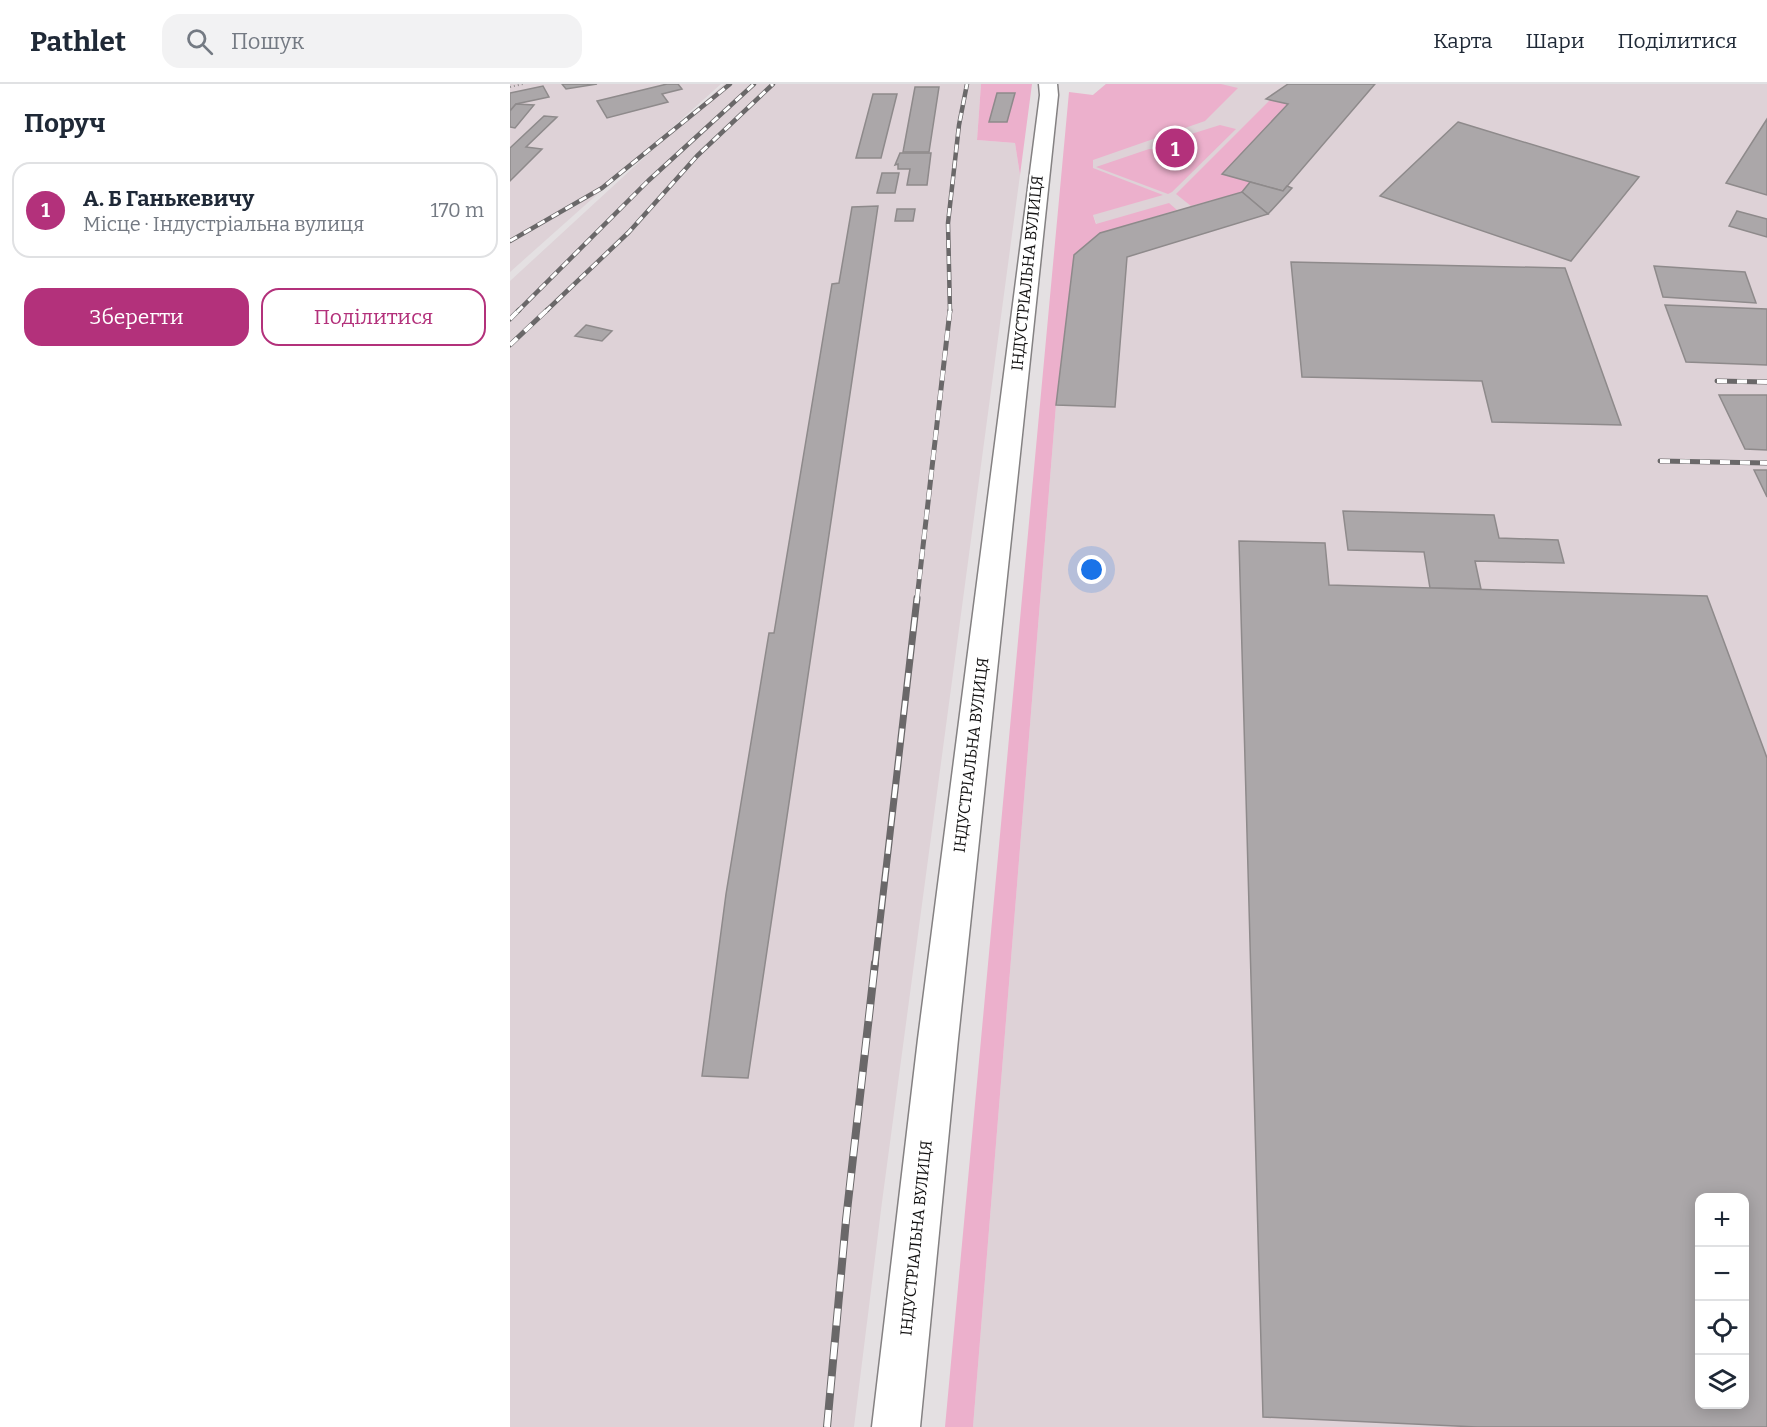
<!DOCTYPE html>
<html lang="uk">
<meta charset="utf-8">
<style>
body{margin:0;font-family:Bitter,serif;background:#f2f2f3;color:#1f2937}
.controls{position:absolute;right:18px;bottom:18px;display:grid;overflow:hidden;border-radius:12px;box-shadow:0 3px 15px #0003}
.controls button{width:54px;height:54px;display:grid;place-items:center;padding:0;border:0;border-bottom:2px solid #e0e1e3;background:#fff;color:#1f2937;font:30px sans-serif}
.you{position:absolute;left:582px;top:486px;width:21px;height:21px;margin:-15px;border:4px solid #fff;border-radius:50%;background:#1a73e8;box-shadow:0 0 0 9px #1a73e833}
.badge{display:grid;place-items:center;width:39px;height:39px;border-radius:50%;background:#b3317b;color:#fff;font-size:20px;font-weight:700}
.pin{position:absolute;translate:-50% -50%;border:3px solid #fff;box-shadow:0 2px 6px #0006}
.list{margin:0;padding:0;list-style:none}
h2{display:flex;justify-content:space-between;align-items:center;height:78px;margin:0;padding:0 24px;font-size:26px}
h2 small{font-size:20px;font-weight:400;color:#747a83}
.list li{display:grid;grid-template-columns:39px 1fr auto;gap:18px;align-items:center;box-sizing:border-box;height:96px;margin:0 12px 12px;padding:0 12px;border:2px solid #e0e1e3;border-radius:18px}
.list b{display:block;font-size:22px;white-space:nowrap}
.list p{margin:0;font-size:20px;white-space:nowrap;color:#747a83}
.list em{font-size:20px;font-style:normal;color:#747a83}
.actions{display:flex;gap:12px;padding:18px 24px}
.actions a{flex:1;padding:14px 0;border:2px solid #b3317b;border-radius:18px;text-align:center;font-size:21px;color:#b3317b}
.actions .main{background:#b3317b;color:#fff}
.icon{flex:none;width:33px;height:33px;fill:none;stroke:currentColor;stroke-width:2;stroke-linecap:round;stroke-linejoin:round}
.map{position:relative;flex:none;width:1257px;height:1343px;overflow:hidden}
header{display:flex;align-items:center;gap:36px;box-sizing:border-box;height:84px;padding:0 30px;background:#fff;border-bottom:2px solid #e0e1e3}
header strong{font-size:28px}
nav{display:flex;gap:33px;margin-inline-start:auto;font-size:21px}
.search{width:420px;height:54px;background:#f2f2f3;display:flex;align-items:center;gap:15px;box-sizing:border-box;padding:0 21px;border-radius:18px;color:#747a83;font-size:22px}
main{display:flex}
aside{flex:1;background:#fff}
.map>svg:first-child{display:block}
.built{fill:#ded2d7;fill-rule:evenodd}
.green{fill:#ecb0cc}
.building{fill:#aba7a9;stroke:#8e8a8b;stroke-width:1.5;fill-rule:evenodd}
.lines{fill:none;stroke-linecap:round;stroke-linejoin:round}
.secondary-casing{stroke:#848182;stroke-width:3}
.path{stroke:#918e8f;stroke-width:2;stroke-dasharray:1 3;stroke-linecap:butt}
.secondary{fill:#fff;fill-rule:evenodd}
.rail-far3-casing{stroke:#6a6869;stroke-width:4.5}
.rail-far2-casing{stroke:#6a6869;stroke-width:5}
.rail-far1-casing{stroke:#6a6869;stroke-width:7}
.rail-casing{stroke:#6a6869;stroke-width:8}
.rail-far3{stroke:#fff;stroke-width:3;stroke-dasharray:8;stroke-linecap:butt}
.rail-far2{stroke:#fff;stroke-width:4;stroke-dasharray:10;stroke-linecap:butt}
.rail-far1{stroke:#fff;stroke-width:4.5;stroke-dasharray:14;stroke-linecap:butt}
.rail{stroke:#fff;stroke-width:6;stroke-dasharray:17;stroke-linecap:butt}
.labels{text-anchor:middle;dominant-baseline:central;stroke-width:4.5;stroke-linejoin:round;paint-order:stroke}
.street-label{font-size:16px;fill:#131212;stroke:#fff}
</style>
<header>
<strong>Pathlet</strong>
<div class="search"><svg class="icon" aria-label="search" viewBox="0 0 24 24"><circle cx="10" cy="10" r="6"/><path d="M15 15l6 6"/></svg>Пошук</div>
<nav><a>Карта</a><a>Шари</a><a>Поділитися</a></nav>
</header>
<main>
<aside>
<h2>Поруч<small></small></h2>
<ul class="list">
<li><span class="badge">1</span><div><b>А. Б Ганькевичу</b><p>Місце · Індустріальна вулиця</p></div><em>170 m</em></li>
</ul>
<div class="actions"><a class="main">Зберегти</a><a>Поділитися</a></div>
</aside>
<div class="map">
<svg width="1257" height="1343" viewBox="0 0 1257 1343">
<rect width="100%" height="100%" fill="#e4e0e2"/>
<g class="built">
<polygon points="0,0 211,0 0,188"/>
<polygon points="214,0 471,0 467,56 505,59 510,91 372,1118 344,1343 0,1343 0,197"/>
<path d="M 596,0 L 1257,0 L 1257,1343 L 463,1343 L 546,321 L 564,171 L 590,149 L 583,131 L 583,11 ZM 1190,1114 L 1234,1114 L 1234,1320 L 1190,1320 Z"/>
</g>
<g class="green">
<polygon points="471,0 522,0 510,91 505,59 467,56"/>
<polygon points="596,0 711,0 728,4 695,37 583,76 583,84 653,111 583,131 586,140 659,119 667,126 590,149 564,171 546,321 463,1343 435,1343 559,8 583,11"/>
<polygon points="760,16 778,20 713,90 740,98 732,108 681,122 666,110"/>
<polygon points="710,41 726,45 662,108 658,110 586,83 639,65 663,67 674,63 678,51"/>
</g>
<g class="building">
<polygon points="52,0 87,0 56,5"/>
<polygon points="157,0 168,0 172,5 152,10 158,18 97,34 87,17"/>
<polygon points="778,0 865,0 773,107 712,90 778,20 756,15"/>
<polygon points="33,2 39,13 6,20 0,27 0,9"/>
<polygon points="405,3 429,3 419,68 393,68"/>
<polygon points="487,9 505,9 497,38 479,38"/>
<polygon points="363,10 387,10 371,74 346,74"/>
<polygon points="6,20 24,21 5,44 0,43 0,27"/>
<polygon points="34,32 47,33 16,63 32,65 0,97 0,64"/>
<polygon points="1257,35 1257,111 1216,99"/>
<polygon points="948,38 1129,93 1061,177 870,112"/>
<polygon points="390,69 421,69 417,101 397,101 400,85 388,85 388,80 385,81"/>
<polygon points="372,89 389,89 385,109 367,109"/>
<polygon points="740,98 773,107 777,102 782,104 758,130 732,108"/>
<polygon points="732,108 758,130 617,173 605,323 546,321 564,171 590,149"/>
<polygon points="368,122 238,994 192,992 216,810 259,549 264,549 322,200 329,199 342,123"/>
<polygon points="387,125 405,125 403,137 385,137"/>
<polygon points="1227,127 1257,135 1257,153 1219,142"/>
<polygon points="781,178 1055,184 1111,341 982,338 972,297 792,293"/>
<polygon points="1144,182 1235,188 1246,219 1153,213"/>
<polygon points="1155,221 1257,225 1257,281 1176,278"/>
<polygon points="76,241 102,247 92,257 65,252"/>
<polygon points="1209,311 1257,311 1257,366 1235,365"/>
<polygon points="1244,386 1257,386 1257,413"/>
<polygon points="833,427 984,431 989,454 1048,456 1054,479 965,477 971,505 920,504 914,468 838,466"/>
<path d="M 729,457 L 815,459 L 819,501 L 1197,512 L 1257,674 L 1257,1343 L 967,1343 L 753,1333 ZM 1190,1114 L 1234,1114 L 1234,1320 L 1190,1320 Z"/>
</g>
<g class="lines">
<g class="secondary-casing">
<polygon id="secondary" points="529,0 547,0 548,11 448,955 410,1343 362,1343 408,955 530,11"/>
</g>
<polyline class="path" points="0,3 13,0"/>
<use href="#secondary" class="secondary"/>
<g class="rail-far3-casing">
<g id="rail-far3">
<polyline points="0,157 92,104 220,0"/>
<polyline points="7,228 138,97 244,0"/>
<polyline points="35,228 119,148 187,72 263,0"/>
<polyline points="440,228 438,139 449,41 457,0"/>
</g>
</g>
<g class="rail-far2-casing">
<g id="rail-far2">
<polyline points="0,235 9,226"/>
<polyline points="0,261 37,226"/>
<polyline points="1207,297 1257,298"/>
<polyline points="1150,377 1257,379"/>
<polyline points="407,515 440,226"/>
</g>
</g>
<g class="rail-far1-casing">
<polyline id="rail-far1" points="365,881 407,514"/>
</g>
<g class="rail-casing">
<polyline id="rail" points="317,1343 336,1136 365,879"/>
</g>
<use href="#rail-far3" class="rail-far3"/>
<use href="#rail-far2" class="rail-far2"/>
<use href="#rail-far1" class="rail-far1"/>
<use href="#rail" class="rail"/>
</g>
<g class="labels">
<g class="street-label">
<text transform="translate(517 189) rotate(-84)">ІНДУСТРІАЛЬНА ВУЛИЦЯ</text>
<text transform="translate(461 671) rotate(-83)">ІНДУСТРІАЛЬНА ВУЛИЦЯ</text>
<text transform="translate(406 1154) rotate(-84)">ІНДУСТРІАЛЬНА ВУЛИЦЯ</text>
</g>
</g>
</svg>
<div class="controls">
<button>+</button>
<button>−</button>
<button><svg class="icon" aria-label="locate" viewBox="0 0 24 24"><circle cx="12" cy="12" r="6"/><path d="M12 2v4M12 18v4M2 12h4M18 12h4"/></svg></button>
<button><svg class="icon" aria-label="layers" viewBox="0 0 24 24"><path d="M12 4l9 5-9 5-9-5zM3 14l9 5 9-5"/></svg></button>
</div>
<div class="you"></div>
<div class="pin badge" style="left:665px;top:64px">1</div>
</div>
</main>
